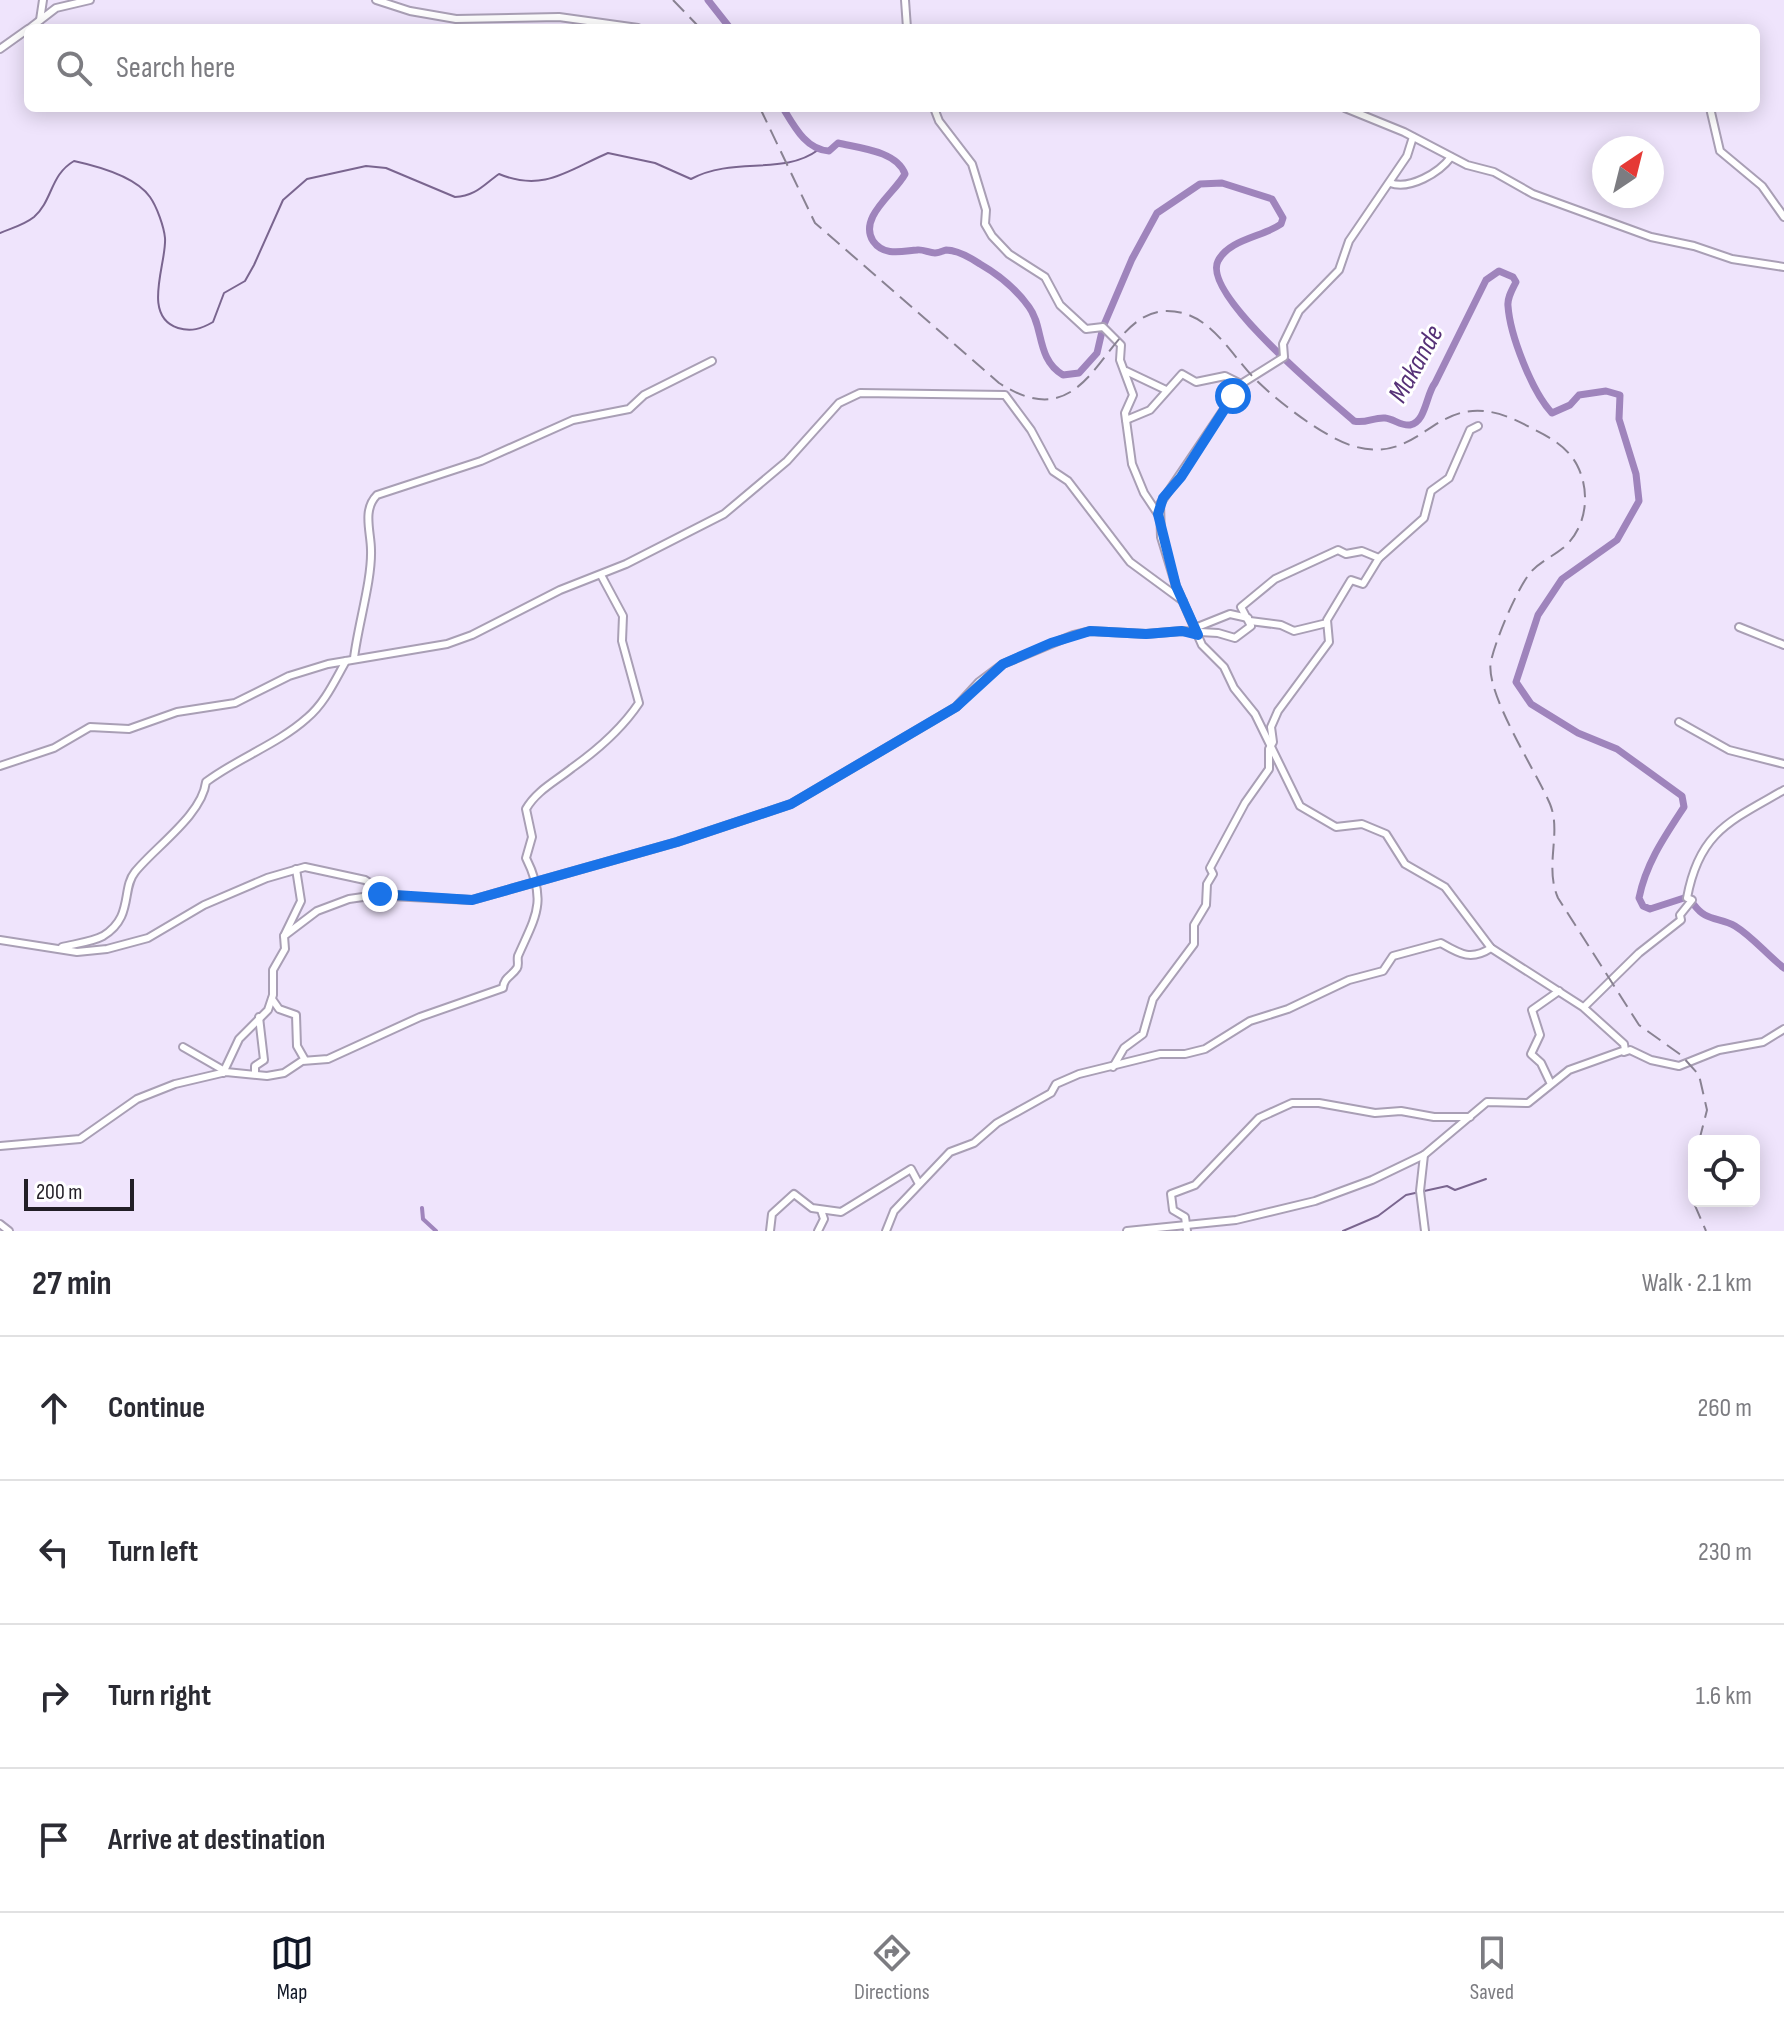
<!DOCTYPE html>
<meta charset="utf-8">
<style>
body{margin:0;font-family:"Sofia Sans Condensed",sans-serif;background:#f7f7f7;color:#2b2b33}
.controls{position:absolute;right:24px;bottom:24px;display:grid;overflow:hidden;border-radius:12px;box-shadow:0 4px 20px #0003}
.controls button{width:72px;height:72px;display:grid;place-items:center;padding:0;border:0;border-bottom:2px solid #e1e1e2;background:#fff;color:#2b2b33;font:40px sans-serif}
.compass{position:absolute;left:1592px;top:136px;width:72px;height:72px;border-radius:50%;background:#fff;box-shadow:0 4px 20px #0003;rotate:35deg}
.scale{position:absolute;left:24px;bottom:20px;width:110px;box-sizing:border-box;padding-left:8px;border:4px solid #221e26;border-top:0;font-size:22px;line-height:28px;white-space:nowrap;color:#221e26;-webkit-text-stroke:6px #fff;paint-order:stroke}
.stop{position:absolute;width:24px;height:24px;margin:-18px;border:6px solid #1a73e8;border-radius:50%;background:#fff}
.stop.end{background:#1a73e8;border-color:#fff;box-shadow:0 2px 8px #0008}
.list{margin:0;padding:0;list-style:none}
h2{display:flex;justify-content:space-between;align-items:center;height:104px;margin:0;padding:0 32px;font-size:34px}
h2 small{font-size:26px;font-weight:400;color:#7c7c81}
.list li{display:grid;grid-template-columns:52px 1fr auto;gap:24px;align-items:center;box-sizing:border-box;height:144px;padding:0 32px;border-top:2px solid #e1e1e2}
.list b{display:block;font-size:30px;white-space:nowrap}
.list em{font-size:26px;font-style:normal;color:#7c7c81}
.icon{flex:none;width:44px;height:44px;fill:none;stroke:currentColor;stroke-width:2;stroke-linecap:round;stroke-linejoin:round}
.map{position:relative;flex:none;width:1784px;height:1231px;overflow:hidden}
.search{position:absolute;background:#fff;box-shadow:0 4px 20px #0003;left:24px;right:24px;top:24px;height:88px;display:flex;align-items:center;gap:20px;box-sizing:border-box;padding:0 28px;border-radius:12px;color:#7c7c81;font-size:30px}
.sheet{height:680px;background:#fff}
nav{display:flex;justify-content:space-around;align-items:center;box-sizing:border-box;height:112px;border-top:2px solid #e1e1e2;background:#fff;font-size:22px;color:#7c7c81}
nav a{display:grid;justify-items:center;gap:4px}
nav .on{color:#111827}
.map>svg:first-child{display:block}
.lines{fill:none;stroke-linecap:round;stroke-linejoin:round}
.stream{stroke:#7a658f;stroke-width:2}
.canal{stroke:#9f84bc;stroke-width:4}
.river{stroke:#9f84bc;stroke-width:7}
.minor-casing{stroke:#a99fb5;stroke-width:10}
.minor{stroke:#fff;stroke-width:6}
.rail{stroke:#898292;stroke-width:2;stroke-dasharray:16 8;stroke-linecap:butt}
.route{stroke:#1a73e8;stroke-width:10}
.labels{text-anchor:middle;dominant-baseline:central;stroke-width:6;stroke-linejoin:round;paint-order:stroke}
.water-label{font-size:28px;font-style:italic;fill:#563177;stroke:#fff}
</style>
<div class="map">
<svg width="1784" height="1231" viewBox="0 0 1784 1231">
<rect width="100%" height="100%" fill="#efe4fc"/>
<g class="lines">
<g class="stream">
<path d="M 0,233 C 12,228 24,225 34,217 C 53,200 50,175 74,161 C 97,166 136,177 150,197 C 157,207 164,227 165,238 C 167,263 141,316 178,328 C 191,332 201,329 213,322 L 224,293 L 245,281 L 254,265 L 283,200 L 307,179 L 366,166 L 386,168 L 455,197 C 476,196 483,185 499,174 C 544,193 570,169 608,153 L 655,163 L 691,179 C 734,156 783,176 818,150"/>
<polyline points="1343,1231 1378,1216 1406,1195 1447,1186 1455,1190 1486,1179"/>
</g>
<polyline class="canal" points="422,1208 423,1219 436,1231"/>
<g class="river">
<polyline points="708,0 730,28"/>
<path d="M 783,108 C 794,126 806,150 829,151 L 838,143 C 859,148 897,151 905,174 C 895,193 858,217 873,241 C 884,257 903,251 917,250 C 923,249 929,253 935,253 C 939,253 943,251 946,250 C 958,250 971,258 980,264 C 1001,276 1016,289 1029,307 C 1044,327 1036,359 1063,375 L 1079,373 L 1097,353 L 1103,327 L 1132,259 L 1157,213 L 1200,184 L 1222,183 L 1272,199 L 1283,218 L 1281,224 C 1263,237 1229,239 1218,261 C 1201,294 1329,399 1354,421 C 1365,424 1374,417 1385,418 C 1394,419 1401,426 1410,425 C 1426,422 1426,394 1435,383 L 1486,280 L 1499,271 L 1513,277 L 1516,282 C 1512,290 1507,298 1508,306 C 1510,335 1532,392 1552,413 L 1570,405 L 1579,395 L 1606,391 L 1620,395 L 1619,419 L 1636,474 L 1639,501 L 1617,540 L 1562,579 L 1538,615 L 1516,682 L 1531,704 L 1578,733 L 1617,749 L 1682,796 L 1684,807 C 1665,836 1646,863 1639,898 L 1643,906 L 1650,909 L 1687,897 C 1694,903 1696,910 1705,915 C 1714,920 1725,920 1735,926 C 1753,937 1767,955 1784,968"/>
</g>
<g class="minor-casing">
<g id="minor">
<polyline points="376,0 410,11 456,19 559,17 638,28"/>
<polyline points="905,0 907,28"/>
<polyline points="40,20 43,0"/>
<polyline points="30,28 56,8 90,0"/>
<polyline points="0,49 28,29"/>
<polyline points="934,108 939,121 972,164 986,210 985,224 992,236 1009,254 1045,277 1060,305 1086,329 1103,327 1121,345 1120,360 1133,395 1125,413 1132,464 1144,493 1158,514"/>
<polyline points="1345,108 1404,132 1467,165 1494,172 1533,194 1651,237 1694,246 1732,259 1784,267"/>
<polyline points="1710,108 1720,151 1762,186 1784,217"/>
<path d="M 1390,183 C 1410,190 1439,173 1451,157"/>
<polyline points="1126,371 1166,390"/>
<polyline points="1126,420 1150,410 1182,374 1196,382 1225,376 1241,384"/>
<polyline points="1250,621 1281,625 1294,631 1327,623"/>
<polyline points="1739,627 1784,645"/>
<polyline points="1195,628 1230,614 1248,618"/>
<path d="M 354,658 C 358,625 372,580 371,550 C 371,532 362,510 377,495 L 481,461 L 573,420 L 629,409 L 644,395 L 712,361"/>
<polyline points="1679,722 1729,750 1784,764"/>
<polyline points="0,766 54,748 90,727 129,729 177,712 235,703 289,676 328,664 447,644 472,635 560,590 626,564 724,514 787,461 839,403 860,393 1005,395 1031,430 1053,471 1068,481 1130,562 1183,601"/>
<polyline points="284,936 317,911 349,899 384,894"/>
<polyline points="0,940 77,952 107,949 148,938 204,905 267,878 305,867 365,880 390,896 472,900 677,842 791,804 956,707 979,682 1003,664 1073,635 1090,631 1146,634 1182,631 1218,633 1235,638 1251,626 1241,607 1275,579 1338,550 1346,554 1362,551 1379,558"/>
<path d="M 62,947 C 74,944 92,942 103,936 C 134,917 121,889 135,872 C 155,847 202,815 206,782 C 238,758 278,744 307,718 C 325,703 335,680 346,661"/>
<polyline points="272,999 279,1009 296,1015 297,1046 305,1060"/>
<path d="M 1584,1007 L 1639,953 L 1681,920 L 1680,915 L 1692,900 L 1687,898 C 1699,832 1730,821 1784,790"/>
<polyline points="183,1047 223,1070"/>
<polyline points="1624,1052 1630,1050 1651,1060 1679,1066 1719,1050 1763,1042 1784,1029"/>
<polyline points="1113,1067 1124,1048 1143,1034 1153,999 1194,944 1194,925 1206,905 1207,884 1213,874 1210,868 1245,803 1269,769 1269,749 1273,742 1271,727 1278,711 1329,642 1327,620 1351,580 1363,584 1379,558 1424,518 1431,491 1449,478 1470,430 1478,426"/>
<polyline points="223,1073 239,1039 268,1010 273,995 273,970 285,949 284,936 301,901 296,869"/>
<polyline points="255,1073 255,1066 264,1060 259,1017"/>
<polyline points="1550,1082 1541,1063 1531,1054 1540,1035 1532,1010 1559,991"/>
<path d="M 0,1146 L 80,1139 L 137,1099 L 175,1084 L 226,1072 L 267,1076 L 284,1073 L 302,1061 L 328,1059 L 420,1017 L 503,988 C 504,977 512,976 517,968 C 519,965 517,960 518,956 C 535,917 548,902 526,858 L 532,837 L 526,809 C 536,791 556,781 572,768 C 596,751 623,727 639,703 L 622,641 L 623,616 L 601,575"/>
<polyline points="1424,1155 1420,1191 1425,1231"/>
<polyline points="0,1224 9,1231"/>
<polyline points="770,1231 772,1214 794,1194 812,1208 841,1212 911,1169 919,1184"/>
<polyline points="818,1231 824,1219 821,1210"/>
<path d="M 886,1231 L 894,1211 L 950,1152 L 974,1143 L 997,1123 L 1051,1093 L 1056,1084 L 1079,1074 L 1160,1054 L 1185,1054 L 1205,1049 L 1250,1021 L 1288,1009 L 1349,980 L 1383,971 L 1393,956 L 1441,943 C 1460,954 1471,961 1491,948"/>
<polyline points="1127,1231 1236,1220 1315,1201 1372,1180 1424,1155 1487,1102 1528,1103 1569,1070 1625,1050 1624,1044 1583,1007 1491,948 1445,887 1405,864 1386,834 1362,824 1336,827 1300,806 1255,714 1234,688 1224,667 1202,645 1176,586 1161,537 1160,504 1241,384 1284,357 1283,344 1299,311 1339,270 1349,241 1407,156 1413,137"/>
<polyline points="1187,1231 1185,1217 1173,1210 1171,1194 1195,1185 1259,1118 1292,1103 1319,1103 1375,1113 1401,1111 1434,1117 1470,1117"/>
</g>
</g>
<use href="#minor" class="minor"/>
<g class="rail">
<polyline points="673,0 700,28"/>
<path d="M 760,108 L 815,223 L 999,383 C 1095,445 1101,311 1167,311 C 1209,311 1228,351 1254,378 C 1276,400 1323,437 1353,446 C 1430,469 1435,373 1531,428 C 1549,437 1567,446 1577,465 C 1591,492 1587,528 1563,548 C 1552,557 1539,562 1530,573 C 1516,591 1496,639 1491,661 C 1484,692 1536,771 1550,804 C 1562,833 1544,866 1558,898 L 1639,1025 L 1681,1055 L 1699,1075 L 1707,1110 L 1699,1141"/>
<polyline points="1694,1157 1690,1194 1706,1231"/>
</g>
</g>
<g class="lines">
<polyline class="route" points="380,894 472,900 677,842 791,804 956,707 1003,664 1051,643 1090,631 1146,634 1182,631 1198,635 1176,586 1158,514 1163,498 1181,477 1233,396"/>
</g>
<g class="labels">
<g class="water-label">
<text transform="translate(1416 364) rotate(-61)">Makande</text>
</g>
</g>
</svg>
<div class="controls">
<button><svg class="icon" aria-label="locate" viewBox="0 0 24 24"><circle cx="12" cy="12" r="6"/><path d="M12 2v4M12 18v4M2 12h4M18 12h4"/></svg></button>
</div>
<svg class="compass" viewBox="-18 -18 36 36"><path d="M0-13l5 13h-10z" fill="#e53935"/><path d="M0 13l5-13h-10z" fill="#7c7c81"/></svg>
<div class="scale">200 m</div>
<div class="stop" style="left:1233px;top:396px"></div>
<div class="stop end" style="left:380px;top:894px"></div>
<div class="search"><svg class="icon" aria-label="search" viewBox="0 0 24 24"><circle cx="10" cy="10" r="6"/><path d="M15 15l6 6"/></svg>Search here</div>
</div>
<section class="sheet">
<h2>27 min<small>Walk · 2.1 km</small></h2>
<ul class="list">
<li><svg class="icon" aria-label="ahead" viewBox="0 0 24 24"><path d="M12 20V5M6 11l6-6 6 6"/></svg><div><b>Continue</b></div><em>260 m</em></li>
<li><svg class="icon" aria-label="left" viewBox="0 0 24 24"><path d="M17 20v-9H6M10 6l-5 5 5 5"/></svg><div><b>Turn left</b></div><em>230 m</em></li>
<li><svg class="icon" aria-label="right" viewBox="0 0 24 24"><path d="M7 20v-9h11M14 6l5 5-5 5"/></svg><div><b>Turn right</b></div><em>1.6 km</em></li>
<li><svg class="icon" aria-label="arrive" viewBox="0 0 24 24"><path d="M6 21V4h12l-3 4 3 4H6"/></svg><div><b>Arrive at destination</b></div></li>
</ul>
</section>
<nav>
<a class="on"><svg class="icon" aria-label="map" viewBox="0 0 24 24"><path d="M3 6l6-2 6 2 6-2v14l-6 2-6-2-6 2zM9 4v14M15 6v14"/></svg>Map</a>
<a><svg class="icon" aria-label="directions" viewBox="0 0 24 24"><path d="M12 3l9 9-9 9-9-9zM9 14v-3h6M13 9l2 2-2 2"/></svg>Directions</a>
<a><svg class="icon" aria-label="saved" viewBox="0 0 24 24"><path d="M7 4h10v16l-5-4-5 4z"/></svg>Saved</a>
</nav>
